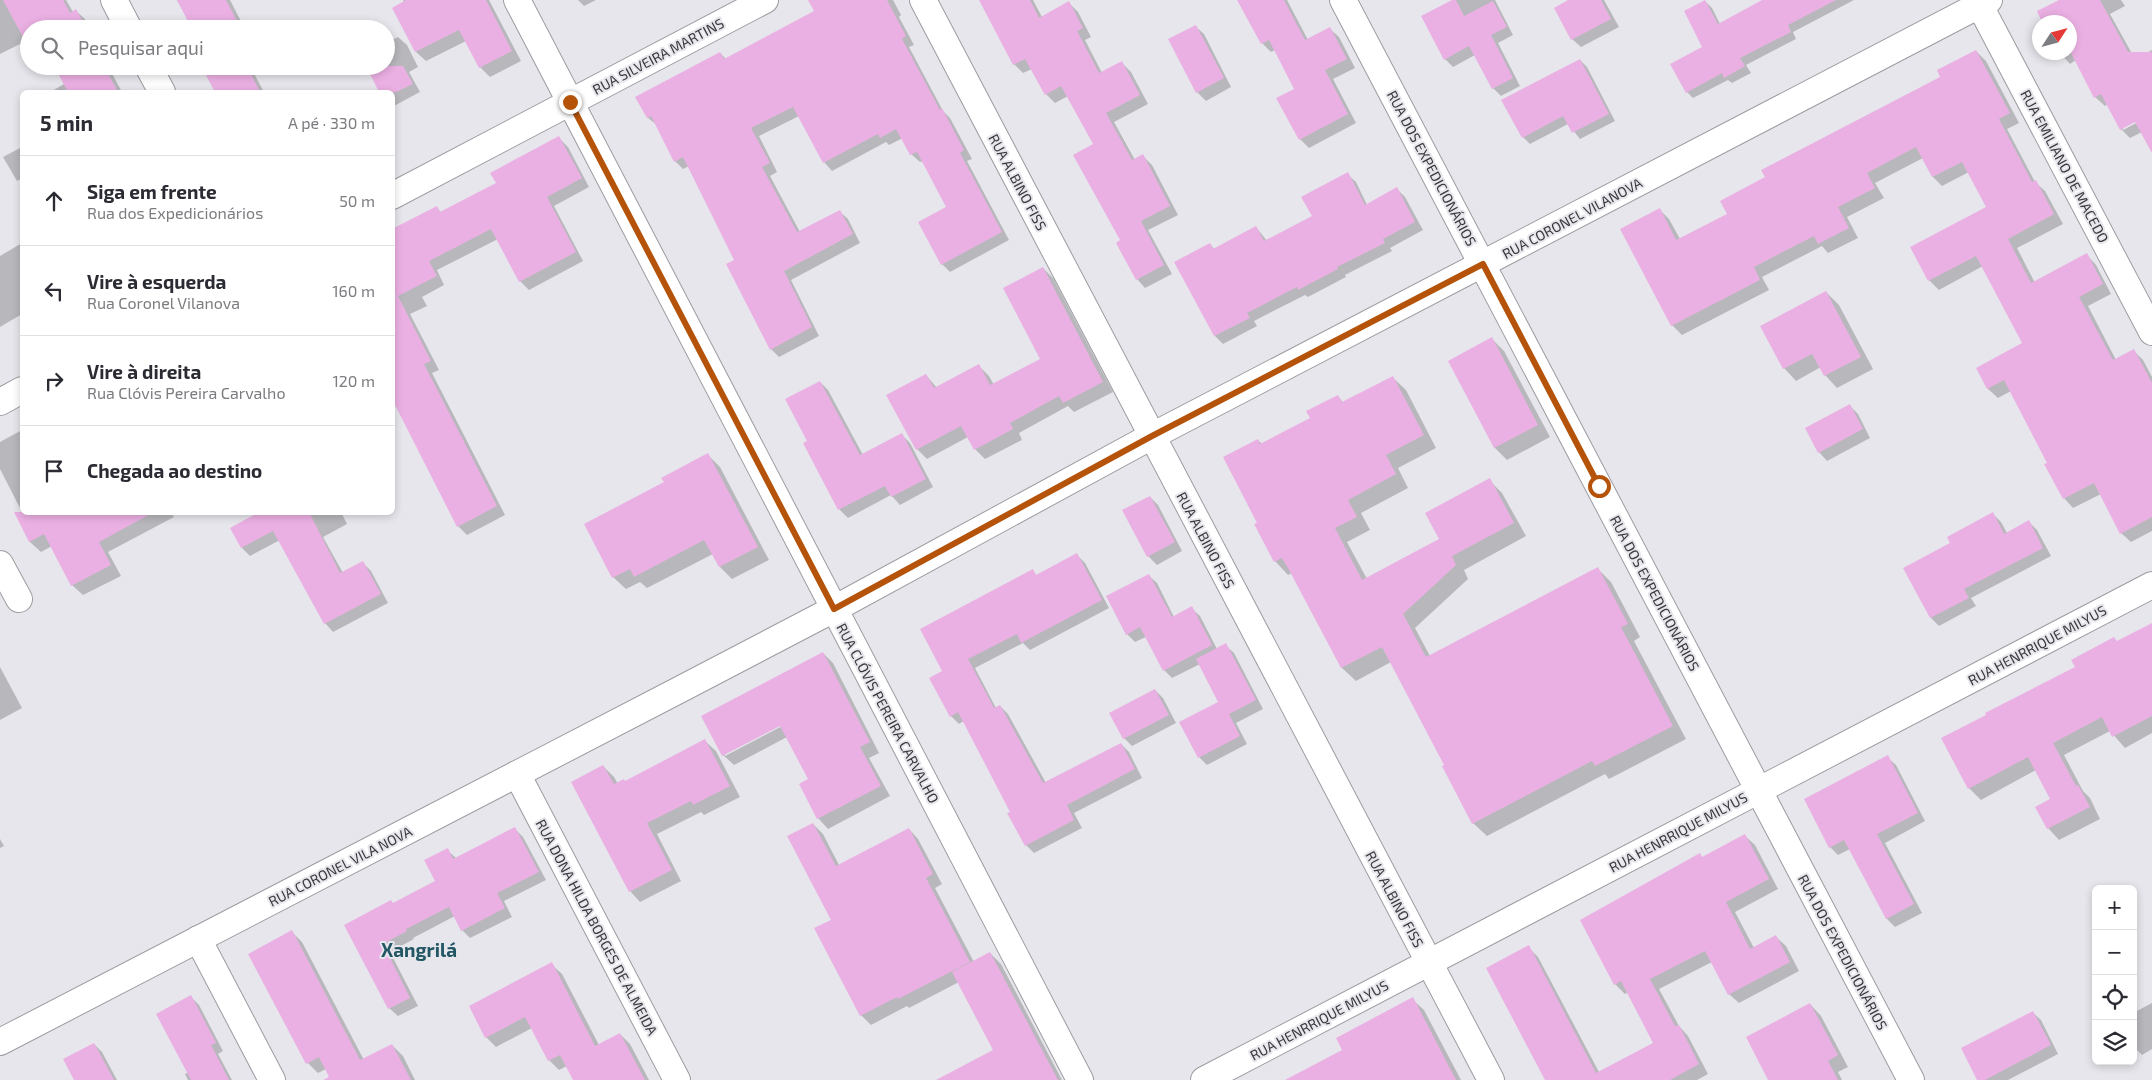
<!DOCTYPE html>
<html lang="pt">
<meta charset="utf-8">
<style>
body{margin:0;font-family:"Exo 2",sans-serif;background:#f7f7f7;color:#2b2b33}
.controls{position:absolute;right:15px;bottom:15px;display:grid;overflow:hidden;border-radius:8px;box-shadow:0 2px 8px #0003}
.controls button{width:45px;height:45px;display:grid;place-items:center;padding:0;border:0;border-bottom:1px solid #e1e1e2;background:#fff;color:#2b2b33;font:25px sans-serif}
.compass{position:absolute;left:2032px;top:15px;width:45px;height:45px;border-radius:50%;background:#fff;box-shadow:0 2px 8px #0003;rotate:54deg}
.stop{position:absolute;width:15px;height:15px;margin:-11px;border:4px solid #b45309;border-radius:50%;background:#fff}
.stop.end{background:#b45309;border-color:#fff;box-shadow:0 1px 5px #0008}
.list{margin:0;padding:0;list-style:none}
h2{display:flex;justify-content:space-between;align-items:center;height:65px;margin:0;padding:0 20px;font-size:21px}
h2 small{font-size:16px;font-weight:400;color:#7c7c81}
.list li{display:grid;grid-template-columns:32px 1fr auto;gap:15px;align-items:center;box-sizing:border-box;height:90px;padding:0 20px;border-top:1px solid #e1e1e2}
.list b{display:block;font-size:19px;white-space:nowrap}
.list p{margin:0;font-size:16px;white-space:nowrap;color:#7c7c81}
.list em{font-size:16px;font-style:normal;color:#7c7c81}
.icon{flex:none;width:28px;height:28px;fill:none;stroke:currentColor;stroke-width:2;stroke-linecap:round;stroke-linejoin:round}
.map{position:relative;flex:none;width:2152px;height:1080px;overflow:hidden}
.search{position:absolute;background:#fff;box-shadow:0 2px 8px #0003;left:20px;top:20px;width:375px;height:55px;display:flex;align-items:center;gap:12px;box-sizing:border-box;padding:0 18px;border-radius:28px;color:#7c7c81;font-size:19px}
.panel{position:absolute;background:#fff;box-shadow:0 2px 8px #0003;left:20px;top:90px;width:375px;height:425px;border-radius:8px}
.map>svg:first-child{display:block}
.shadow{fill:#0003;fill-rule:evenodd}
.building{fill:#ebb0e3}
.lines{fill:none;stroke-linecap:round;stroke-linejoin:round}
.street-casing{stroke:#9c9ca1;stroke-width:28}
.street{stroke:#fff;stroke-width:26}
.route{stroke:#b45309;stroke-width:6}
.labels{text-anchor:middle;dominant-baseline:central;stroke-width:4;stroke-linejoin:round;paint-order:stroke}
.street-label{font-size:14px;fill:#39393c;stroke:#e6e6ec}
.district-label{font-size:19px;font-weight:bold;fill:#225665;stroke:#e6e6ec}
</style>
<div class="map">
<svg width="2152" height="1080" viewBox="0 0 2152 1080">
<rect width="100%" height="100%" fill="#e6e6ec"/>
<g class="shadow">
<polygon points="0,0 66,0 73,12 76,11 85,19 90,29 29,29 29,41 28,40 0,54"/>
<polygon points="177,0 230,0 245,29 193,29"/>
<polygon points="403,0 489,0 521,61 490,77 480,67 466,41 426,61 416,52 393,8 404,2"/>
<polygon points="578,0 596,0 584,6"/>
<polygon points="813,0 893,0 901,15 899,17 914,45 909,47 943,111 950,118 972,159 967,161 1009,240 950,272 942,264 948,207 924,161 920,162 911,154 903,138 889,145 886,142 832,171 824,162 799,116 759,136 777,172 770,176 800,232 839,211 848,219 860,243 791,280 819,336 779,357 771,349 736,260 689,166 683,169 675,161 657,125 648,118 637,97 720,53 726,59 815,12"/>
<polygon points="980,0 1033,0 1042,17 1069,3 1078,12 1091,37 1085,40 1102,73 1122,63 1131,72 1148,104 1114,122 1135,160 1143,156 1152,165 1178,215 1148,230 1172,274 1145,288 1137,279 1122,241 1094,145 1068,96 1055,103 1046,94 1032,69 1023,73 1014,64"/>
<polygon points="1239,0 1287,0 1308,40 1330,29 1339,37 1355,68 1333,79 1356,123 1309,148 1300,139 1296,89 1275,50 1271,52 1262,43"/>
<polygon points="1455,0 1495,0 1513,35 1498,43 1520,86 1501,96 1493,88 1475,55 1453,67 1445,59"/>
<polygon points="1571,0 1604,0 1619,27 1581,47 1572,39 1556,8"/>
<polygon points="1765,0 1854,0 1793,32 1796,39 1746,65 1751,73 1732,83 1728,80 1693,98 1687,92 1704,47 1705,1 1712,8 1720,24"/>
<path d="M 2062,0 L 2121,0 L 2125,6 L 2110,14 L 2135,59 L 2152,50 L 2152,151 L 2142,132 L 2130,138 L 2121,129 L 2108,104 L 2105,106 L 2095,97 L 2076,60 L 2070,64 L 2061,54 L 2060,52 L 2070,52 L 2070,22 L 2044,22 L 2038,12 ZM 2140,118 L 2142,120 L 2123,130 L 2123,127 Z"/>
<polygon points="1195,26 1204,34 1231,87 1206,101 1197,92 1170,40"/>
<polygon points="398,37 407,45 418,67 409,72 420,92 392,107 392,92 381,92 367,66 386,66 386,43"/>
<polygon points="1976,51 1986,61 2019,123 2007,129 2035,182 2045,191 2063,224 2017,248 2035,283 2087,255 2096,265 2111,294 2088,306 2116,360 2134,351 2143,360 2152,377 2152,531 2131,542 2121,533 2101,494 2073,508 2064,498 2049,463 2011,391 1998,398 1988,389 1978,368 2024,344 1983,266 1939,290 1929,280 1987,207 1969,172 1942,186 1933,177 1923,158 1875,183 1884,198 1847,217 1858,238 1828,253 1822,246 1762,277 1769,290 1682,335 1672,325 1660,210 1669,219 1680,239 1729,214 1767,177 1942,78"/>
<polygon points="1580,60 1587,67 1615,121 1580,139 1568,124 1530,144 1523,137"/>
<polygon points="55,66 108,66 122,92 53,92 52,91 64,84"/>
<polygon points="203,66 250,66 264,92 216,92"/>
<polygon points="559,138 568,147 589,187 554,206 583,261 529,290 520,281 498,239 437,270 444,285 422,297 427,306 410,314 439,370 432,373 505,515 467,535 458,526 392,397 392,231 436,208 441,212 497,183"/>
<polygon points="22,147 22,178 17,181 3,157"/>
<polygon points="1347,174 1356,182 1367,205 1397,189 1405,197 1423,230 1390,248 1392,251 1345,275 1346,277 1308,297 1305,295 1254,321 1257,326 1223,344 1215,336 1176,262 1210,244 1214,249 1256,227 1267,241 1313,217"/>
<polygon points="22,243 22,314 0,327 0,256"/>
<polygon points="1043,268 1053,278 1113,392 1074,412 1068,406 1019,433 1022,440 985,459 975,449 968,437 927,459 917,449 926,375 937,388 979,366 989,376 994,385 1042,359"/>
<polygon points="1826,292 1839,305 1873,369 1837,388 1825,375 1821,367 1796,381 1784,368"/>
<polygon points="1492,339 1504,351 1550,437 1507,460 1495,448 1450,361"/>
<polygon points="1392,377 1406,390 1436,448 1398,468 1408,488 1361,513 1370,530 1347,542 1367,579 1440,540 1489,480 1502,493 1526,536 1464,570 1468,579 1415,628 1430,656 1598,569 1611,582 1640,637 1634,641 1686,739 1609,779 1605,774 1487,836 1473,823 1445,765 1391,662 1356,681 1342,668 1292,573 1288,575 1275,561 1259,523 1258,440 1262,444 1312,418 1338,397 1344,403"/>
<polygon points="820,382 828,390 863,455 902,435 910,443 933,487 900,505 891,495 848,518 839,509 805,444 809,442"/>
<polygon points="1850,406 1858,414 1870,438 1827,461 1819,452"/>
<polygon points="22,430 22,512 0,469 0,442"/>
<polygon points="708,455 720,467 769,560 732,579 720,567 713,554 647,588 640,582 626,589 613,577 665,483"/>
<polygon points="1150,497 1158,505 1182,551 1157,565 1148,556 1124,510"/>
<polygon points="23,512 171,512 174,517 108,552 121,576 83,595 72,585 52,546 41,552 30,542 18,518"/>
<polygon points="256,512 341,512 347,524 323,537 343,573 363,563 371,571 388,603 333,632 325,623 280,540 250,556 242,548 257,515"/>
<polygon points="1993,514 2001,522 2007,533 2029,522 2037,530 2051,556 1971,598 1976,606 1939,626 1931,618 1952,544"/>
<polygon points="1077,555 1085,563 1109,608 1030,650 1023,643 975,668 996,708 1000,706 1008,714 1046,783 1121,744 1129,752 1142,778 1074,813 1082,828 1034,853 1026,845 1011,812 964,721 959,724 951,716 943,671 1032,571 1037,576"/>
<polygon points="1148,575 1157,583 1174,617 1191,608 1200,616 1217,649 1225,645 1234,653 1263,709 1236,723 1247,744 1207,765 1199,757 1219,702 1200,664 1172,678 1164,670 1146,637 1135,642 1127,634"/>
<polygon points="2152,624 2152,733 2125,748 2110,731 2064,755 2083,791 2090,798 2100,819 2059,840 2048,828 2052,800 2036,770 1981,800 1969,788 2077,667"/>
<path d="M 823,653 L 833,663 L 879,753 L 869,758 L 890,796 L 828,829 L 818,818 L 800,784 L 809,779 L 787,737 L 734,765 L 723,755 L 703,716 ZM 785,722 L 786,724 L 725,756 L 725,753 Z"/>
<polygon points="0,667 22,708 0,720"/>
<polygon points="1155,690 1163,698 1176,723 1132,746 1124,738"/>
<polygon points="705,741 716,751 740,797 704,815 701,812 657,834 681,881 640,902 630,891 603,766 614,777 618,784 625,782"/>
<polygon points="1887,757 1896,765 1925,821 1885,843 1922,913 1895,927 1887,919 1850,849 1838,855 1830,847"/>
<polygon points="813,824 823,834 839,865 909,829 918,839 942,884 935,888 974,962 990,953 1001,964 1062,1080 954,1080 995,1051 959,982 909,1008 907,1006 871,1025 861,1015 833,920"/>
<polygon points="515,829 523,837 546,880 504,901 512,917 470,938 462,930 455,916 413,938 414,939 390,952 418,1006 398,1016 389,1008 346,925 393,904 437,882 447,850 456,858"/>
<polygon points="1745,836 1755,845 1778,889 1735,912 1754,948 1776,937 1786,946 1799,971 1739,1003 1729,994 1712,962 1659,989 1679,1026 1688,1036 1708,1074 1697,1080 1546,1080 1528,947 1538,957 1599,1072 1654,1043 1628,992 1625,994 1615,984 1700,855 1703,858"/>
<polygon points="0,839 4,846 0,848"/>
<polygon points="292,932 302,942 364,1060 392,1045 403,1056 415,1080 332,1080 326,1069 318,1073 308,1063"/>
<polygon points="551,964 562,974 599,1045 620,1034 630,1044 649,1080 574,1080 567,1066 559,1070 549,1060 532,1028 496,1047 486,1037"/>
<polygon points="191,997 199,1005 223,1051 218,1054 232,1080 188,1080 185,1074 189,1072"/>
<polygon points="1412,999 1424,1010 1461,1080 1295,1080 1344,1051"/>
<polygon points="2152,1003 2152,1049 2142,1055 2133,1046 2133,1013"/>
<polygon points="1810,1004 1821,1016 1848,1067 1838,1072 1842,1080 1770,1080"/>
<polygon points="2032,1012 2041,1020 2058,1054 2008,1080 1979,1080"/>
<polygon points="94,1044 102,1052 117,1080 75,1080"/>
</g>
<g class="building">
<polygon points="3,0 63,0 70,13 76,9 87,29 29,29 29,34 23,37"/>
<polygon points="177,0 226,0 241,29 192,29"/>
<polygon points="406,0 486,0 512,51 479,68 459,30 415,52 392,8"/>
<polygon points="808,0 887,0 906,36 902,39 940,110 942,108 964,150 960,153 1002,232 941,265 918,222 946,207 917,152 910,155 896,129 880,138 878,134 823,163 793,107 751,128 770,163 762,167 797,232 840,210 853,234 784,271 812,327 770,350 726,264 734,260 683,157 674,162 651,116 647,118 635,97 720,52 724,59 814,11"/>
<polygon points="979,0 1030,0 1039,18 1069,1 1083,28 1077,31 1099,73 1122,61 1140,95 1106,113 1132,160 1143,154 1170,206 1141,221 1164,265 1136,280 1116,243 1120,240 1073,155 1093,144 1061,86 1045,95 1025,59 1013,65"/>
<polygon points="1237,0 1284,0 1305,40 1330,27 1347,59 1325,70 1348,114 1299,140 1276,98 1294,89 1269,40 1261,44"/>
<polygon points="1452,0 1456,0 1464,16 1493,1 1507,27 1491,35 1513,78 1492,89 1469,46 1444,60 1421,16"/>
<polygon points="1568,0 1601,0 1611,19 1571,40 1554,8"/>
<polygon points="1705,0 1718,24 1762,0 1836,0 1788,25 1791,32 1740,58 1745,66 1724,78 1722,73 1686,93 1670,64 1702,47 1684,11"/>
<polygon points="2059,0 2100,0 2128,52 2152,52 2152,153 2135,122 2120,130 2101,94 2094,98 2070,51 2070,22 2042,22 2037,11"/>
<polygon points="1196,25 1224,78 1196,93 1168,39"/>
<polygon points="1976,50 2010,113 1999,119 2032,182 2036,180 2054,214 2008,239 2031,283 2087,253 2103,284 2079,297 2113,360 2134,349 2152,383 2152,517 2120,534 2094,483 2063,499 2044,464 2047,463 2004,380 1987,389 1976,368 2022,343 1976,256 1928,281 1910,247 1986,207 1962,162 1932,177 1916,147 1867,173 1875,188 1838,207 1849,228 1818,244 1814,236 1754,267 1760,280 1671,326 1620,229 1660,208 1676,240 1727,214 1720,201 1765,177 1761,170 1940,77 1937,70"/>
<polygon points="1580,59 1609,114 1572,133 1563,116 1522,138 1501,100"/>
<polygon points="54,66 104,66 118,92 68,92"/>
<polygon points="201,66 247,66 260,92 215,92"/>
<polygon points="366,66 403,66 413,84 396,92 379,92"/>
<polygon points="559,136 582,178 547,197 576,252 519,282 491,229 429,261 437,276 398,296 431,361 424,364 497,506 457,527 392,399 392,229 437,206 440,212 496,183 490,173"/>
<polygon points="1348,172 1365,205 1397,187 1415,222 1383,239 1385,243 1337,267 1338,269 1298,290 1297,287 1247,313 1250,318 1214,336 1174,262 1210,243 1213,249 1256,226 1264,241 1312,216 1301,197"/>
<polygon points="1043,267 1103,382 1063,403 1059,396 1010,423 1013,429 974,450 961,426 916,450 886,395 926,374 934,388 979,364 990,385 1040,359 1003,288"/>
<polygon points="1826,291 1861,357 1824,376 1812,354 1783,369 1760,326"/>
<polygon points="1492,337 1538,425 1494,448 1448,361"/>
<polygon points="1393,376 1424,435 1386,455 1396,474 1348,500 1357,517 1335,528 1362,580 1439,539 1425,513 1490,478 1514,523 1452,556 1456,565 1403,614 1426,657 1598,567 1628,624 1621,627 1673,726 1595,766 1592,761 1472,824 1442,766 1444,765 1382,647 1341,668 1288,568 1282,558 1274,562 1254,524 1257,523 1223,457 1258,439 1260,444 1310,418 1306,411 1338,395 1342,402"/>
<polygon points="820,381 860,455 902,433 926,479 891,497 885,486 838,510 803,443 807,441 785,399"/>
<polygon points="1850,404 1863,429 1818,453 1805,428"/>
<polygon points="708,453 758,547 719,567 704,540 634,577 630,569 612,578 584,524 664,482 661,478"/>
<polygon points="1150,496 1175,542 1147,557 1122,510"/>
<polygon points="14,512 154,512 99,542 111,565 71,586 44,534 29,542"/>
<polygon points="259,512 309,512 340,573 363,561 381,594 324,624 273,531 241,548 230,528"/>
<polygon points="1993,512 2004,534 2029,520 2043,548 1964,589 1969,598 1930,618 1903,568 1950,543 1947,537"/>
<polygon points="1077,553 1102,600 1021,643 1017,634 968,659 994,708 1000,705 1043,783 1121,743 1135,769 1067,805 1074,820 1025,846 1007,813 1010,812 958,712 950,717 929,678 942,671 920,629 1033,569 1036,575"/>
<polygon points="1149,574 1172,617 1192,606 1212,645 1163,671 1140,627 1126,635 1106,596"/>
<polygon points="2152,623 2152,716 2112,737 2102,717 2053,743 2076,786 2078,785 2090,807 2047,829 2035,807 2050,799 2028,757 1968,789 1941,738 1986,715 1985,713 2075,667 2071,660 2114,637 2117,641"/>
<polygon points="1226,643 1256,700 1229,714 1240,736 1198,758 1179,722 1218,702 1196,659"/>
<polygon points="823,652 870,742 860,747 881,786 817,819 799,784 808,779 780,726 722,756 701,716"/>
<polygon points="1155,689 1169,715 1123,739 1109,713"/>
<polygon points="705,739 730,786 693,805 691,801 647,823 672,870 629,892 571,782 603,765 614,784 624,779 625,781"/>
<polygon points="1888,755 1918,813 1877,834 1914,904 1886,919 1844,840 1829,848 1804,799"/>
<polygon points="813,823 836,866 909,828 933,874 926,878 970,962 898,999 897,997 860,1016 814,928 831,920 787,836"/>
<polygon points="515,827 539,872 497,893 505,908 461,931 449,907 406,929 407,931 383,944 410,998 388,1009 344,925 391,900 393,903 435,881 424,860 448,848 453,859"/>
<polygon points="1745,834 1769,879 1726,902 1750,949 1776,935 1790,962 1728,995 1705,951 1650,979 1675,1026 1679,1025 1699,1064 1670,1080 1545,1080 1486,968 1529,945 1596,1073 1653,1043 1621,981 1614,985 1580,920 1700,853 1702,857"/>
<polygon points="292,930 360,1060 392,1044 411,1080 323,1080 329,1077 319,1057 306,1064 248,954"/>
<polygon points="990,952 1058,1080 936,1080 993,1050 952,972"/>
<polygon points="552,962 595,1046 620,1033 645,1080 573,1080 560,1055 548,1061 525,1017 485,1038 469,1006"/>
<polygon points="191,995 216,1043 211,1045 229,1080 191,1080 156,1014"/>
<polygon points="1413,997 1456,1080 1285,1080 1342,1050 1336,1038"/>
<polygon points="1810,1003 1838,1055 1828,1061 1838,1080 1768,1080 1746,1037"/>
<polygon points="2033,1011 2051,1045 1985,1080 1977,1080 1961,1048"/>
<polygon points="94,1043 114,1080 74,1080 63,1059"/>
</g>
<g class="lines">
<g class="street-casing">
<g id="street">
<polyline points="114,0 129,29"/>
<polyline points="517,0 1080,1080"/>
<polyline points="923,0 1491,1080"/>
<polyline points="1343,0 1911,1080"/>
<polyline points="1977,0 2152,332"/>
<polyline points="148,66 162,92"/>
<polyline points="392,196 765,0"/>
<polyline points="0,402 22,390"/>
<polyline points="0,564 19,599"/>
<polyline points="517,774 677,1080"/>
<polyline points="198,939 272,1080"/>
<polyline points="0,1042 679,690 834,609 1152,436 1989,0"/>
<polyline points="1204,1080 2152,585"/>
</g>
</g>
<use href="#street" class="street"/>
</g>
<g class="lines">
<polyline class="route" points="570,102 834,609 1152,436 1483,264 1599,486"/>
</g>
<g class="labels">
<g class="street-label">
<text transform="translate(658 56) rotate(-28)">RUA SILVEIRA MARTINS</text>
<text transform="translate(2065 166) rotate(62)">RUA EMILIANO DE MACEDO</text>
<text transform="translate(1432 168) rotate(62)">RUA DOS EXPEDICIONÁRIOS</text>
<text transform="translate(1018 182) rotate(62)">RUA ALBINO FISS</text>
<text transform="translate(1572 218) rotate(-28)">RUA CORONEL VILANOVA</text>
<text transform="translate(1206 540) rotate(62)">RUA ALBINO FISS</text>
<text transform="translate(1655 593) rotate(62)">RUA DOS EXPEDICIONÁRIOS</text>
<text transform="translate(2037 645) rotate(-28)">RUA HENRRIQUE MILYUS</text>
<text transform="translate(888 713) rotate(62)">RUA CLÓVIS PEREIRA CARVALHO</text>
<text transform="translate(1678 832) rotate(-28)">RUA HENRRIQUE MILYUS</text>
<text transform="translate(340 866) rotate(-27)">RUA CORONEL VILA NOVA</text>
<text transform="translate(1395 899) rotate(62)">RUA ALBINO FISS</text>
<text transform="translate(597 927) rotate(62)">RUA DONA HILDA BORGES DE ALMEIDA</text>
<text transform="translate(1843 952) rotate(62)">RUA DOS EXPEDICIONÁRIOS</text>
<text transform="translate(1319 1020) rotate(-28)">RUA HENRRIQUE MILYUS</text>
</g>
<g class="district-label">
<text x="419" y="949">Xangrilá</text>
</g>
</g>
</svg>
<div class="controls">
<button>+</button>
<button>−</button>
<button><svg class="icon" aria-label="locate" viewBox="0 0 24 24"><circle cx="12" cy="12" r="6"/><path d="M12 2v4M12 18v4M2 12h4M18 12h4"/></svg></button>
<button><svg class="icon" aria-label="layers" viewBox="0 0 24 24"><path d="M12 4l9 5-9 5-9-5zM3 14l9 5 9-5"/></svg></button>
</div>
<svg class="compass" viewBox="-18 -18 36 36"><path d="M0-13l5 13h-10z" fill="#e53935"/><path d="M0 13l5-13h-10z" fill="#7c7c81"/></svg>
<div class="stop" style="left:1599px;top:486px"></div>
<div class="stop end" style="left:570px;top:102px"></div>
<div class="search"><svg class="icon" aria-label="search" viewBox="0 0 24 24"><circle cx="10" cy="10" r="6"/><path d="M15 15l6 6"/></svg>Pesquisar aqui</div>
<section class="panel">
<h2>5 min<small>A pé · 330 m</small></h2>
<ul class="list">
<li><svg class="icon" aria-label="ahead" viewBox="0 0 24 24"><path d="M12 20V5M6 11l6-6 6 6"/></svg><div><b>Siga em frente</b><p>Rua dos Expedicionários</p></div><em>50 m</em></li>
<li><svg class="icon" aria-label="left" viewBox="0 0 24 24"><path d="M17 20v-9H6M10 6l-5 5 5 5"/></svg><div><b>Vire à esquerda</b><p>Rua Coronel Vilanova</p></div><em>160 m</em></li>
<li><svg class="icon" aria-label="right" viewBox="0 0 24 24"><path d="M7 20v-9h11M14 6l5 5-5 5"/></svg><div><b>Vire à direita</b><p>Rua Clóvis Pereira Carvalho</p></div><em>120 m</em></li>
<li><svg class="icon" aria-label="arrive" viewBox="0 0 24 24"><path d="M6 21V4h12l-3 4 3 4H6"/></svg><div><b>Chegada ao destino</b></div></li>
</ul>
</section>
</div>
